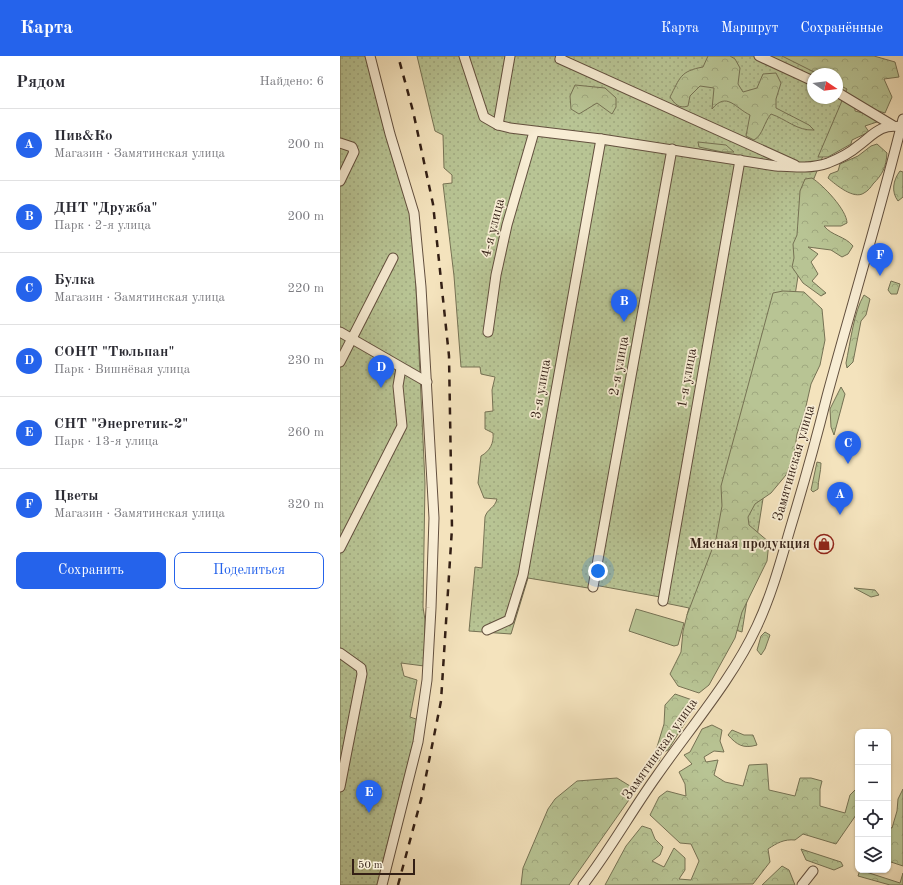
<!DOCTYPE html>
<html lang="ru">
<meta charset="utf-8">
<style>
body{margin:0;font-family:"Old Standard TT",serif;background:#f7f7f7;color:#2b2b33}
.controls{position:absolute;right:12px;bottom:12px;display:grid;overflow:hidden;border-radius:8px;box-shadow:0 1px 3px #0004}
.controls button{width:36px;height:36px;display:grid;place-items:center;padding:0;border:0;border-bottom:1px solid #e1e1e2;background:#fff;color:#2b2b33;font:20px sans-serif}
.compass{position:absolute;left:467px;top:12px;width:36px;height:36px;border-radius:50%;background:#fff;box-shadow:0 1px 3px #0004;rotate:103deg}
.scale{position:absolute;left:12px;bottom:10px;width:63px;box-sizing:border-box;padding-left:4px;border:2px solid #331f15;border-top:0;font-size:11px;line-height:14px;white-space:nowrap;color:#331f15;-webkit-text-stroke:3px #f8edd4;paint-order:stroke}
.you{position:absolute;left:258px;top:515px;width:14px;height:14px;margin:-10px;border:3px solid #fff;border-radius:50%;background:#1a73e8;box-shadow:0 0 0 6px #1a73e833}
.badge{display:grid;place-items:center;width:26px;height:26px;border-radius:50%;background:#2563eb;color:#fff;font-size:13px;font-weight:700}
.pin{position:absolute;translate:-50% -33px;filter:drop-shadow(0 1px 2px #0008)}
.pin::after{content:'';position:absolute;top:21px;width:14px;height:12px;background:inherit;clip-path:polygon(0 0,100% 0,50% 100%)}
.list{margin:0;padding:0;list-style:none}
h2{display:flex;justify-content:space-between;align-items:center;height:52px;margin:0;padding:0 16px;font-size:17px}
h2 small{font-size:13px;font-weight:400;color:#7c7c81}
.list li{display:grid;grid-template-columns:26px 1fr auto;gap:12px;align-items:center;box-sizing:border-box;height:72px;padding:0 16px;border-top:1px solid #e1e1e2}
.list b{display:block;font-size:15px;white-space:nowrap}
.list p{margin:0;font-size:13px;white-space:nowrap;color:#7c7c81}
.list em{font-size:13px;font-style:normal;color:#7c7c81}
.actions{display:flex;gap:8px;padding:12px 16px}
.actions a{flex:1;padding:9px 0;border:1px solid #2563eb;border-radius:8px;text-align:center;font-size:14px;color:#2563eb}
.actions .main{background:#2563eb;color:#fff}
.icon{flex:none;width:22px;height:22px;fill:none;stroke:currentColor;stroke-width:2;stroke-linecap:round;stroke-linejoin:round}
.map{position:relative;flex:none;width:563px;height:829px;overflow:hidden}
header{display:flex;align-items:center;gap:24px;box-sizing:border-box;height:56px;padding:0 20px;background:#2563eb;color:#fff}
header strong{font-size:19px}
nav{display:flex;gap:22px;margin-inline-start:auto;font-size:14px}
main{display:flex}
aside{flex:1;background:#fff}
.map>svg:first-child{display:block}
.grass{fill:url(#grass-dots);stroke:#767254;fill-rule:evenodd}
.forest{fill:url(#forest-crowns);stroke:#767254}
.pitch{fill:#b8c494;stroke:#767254}
.lines{fill:none;stroke-linecap:round;stroke-linejoin:round}
.minor-casing{stroke:#63503f;stroke-width:11}
.minor{stroke:#f8edd4;stroke-width:9}
.rail{stroke:#331f15;stroke-width:2.5;stroke-dasharray:7 7;stroke-linecap:butt}
.labels{text-anchor:middle;dominant-baseline:central;stroke-width:3.5;stroke-linejoin:round;paint-order:stroke}
.street-label{font-size:14px;fill:#331f15;stroke:#f8edd4}
.poi-label{font-size:14px;font-weight:bold;fill:#331f15;stroke:#f8edd4;text-anchor:end}
</style>
<header>
<strong>Карта</strong>
<nav><a>Карта</a><a>Маршрут</a><a>Сохранённые</a></nav>
</header>
<main>
<aside>
<h2>Рядом<small>Найдено: 6</small></h2>
<ul class="list">
<li><span class="badge">A</span><div><b>Пив&amp;Ко</b><p>Магазин · Замятинская улица</p></div><em>200 m</em></li>
<li><span class="badge">B</span><div><b>ДНТ &quot;Дружба&quot;</b><p>Парк · 2-я улица</p></div><em>200 m</em></li>
<li><span class="badge">C</span><div><b>Булка</b><p>Магазин · Замятинская улица</p></div><em>220 m</em></li>
<li><span class="badge">D</span><div><b>СОНТ &quot;Тюльпан&quot;</b><p>Парк · Вишнёвая улица</p></div><em>230 m</em></li>
<li><span class="badge">E</span><div><b>СHТ &quot;Энергетик-2&quot;</b><p>Парк · 13-я улица</p></div><em>260 m</em></li>
<li><span class="badge">F</span><div><b>Цветы</b><p>Магазин · Замятинская улица</p></div><em>320 m</em></li>
</ul>
<div class="actions"><a class="main">Сохранить</a><a>Поделиться</a></div>
</aside>
<div class="map">
<svg width="563" height="829" viewBox="0 0 563 829">
<defs>
<pattern id="grass-dots" width="8" height="8" patternUnits="userSpaceOnUse"><rect width="8" height="8" fill="#b8c494"/><path d="M2 2h.1M6 6h.1" fill="none" stroke="#9fa87f" stroke-width="1.8" stroke-linecap="round"/></pattern>
<pattern id="forest-crowns" width="20" height="18" patternUnits="userSpaceOnUse"><rect width="20" height="18" fill="#b8c494"/><path d="M2 6a3 3 0 1 1 6 0M12 15a3 3 0 1 1 6 0" fill="none" stroke="#9fa87f"/></pattern>
</defs>
<rect width="100%" height="100%" fill="#f4e3bd"/>
<filter id="stains"><feTurbulence type="fractalNoise" baseFrequency=".005" numOctaves="4"/><feColorMatrix values="0 0 0 0 .2 0 0 0 0 .09 0 0 0 0 .02 0 0 0 .5 -.17"/></filter>
<radialGradient id="worn" r=".72"><stop offset=".6" stop-color="#630" stop-opacity="0"/><stop offset="1" stop-color="#630" stop-opacity=".3"/></radialGradient>
<g class="grass">
<polygon points="0,0 26,0 71,159 74,189 85,427 83,551 85,564 84,610 61,607 64,620 77,624 70,661 79,664 37,829 0,829"/>
<path d="M 77,0 L 485,0 L 514,22 L 473,125 L 402,576 L 347,559 L 349,552 L 320,546 L 320,541 L 249,528 L 248,532 L 188,522 L 171,578 L 129,575 L 135,511 L 142,512 L 145,461 C 147,453 155,452 157,443 L 144,442 L 138,427 L 141,400 C 150,395 154,387 153,377 L 145,373 L 145,356 L 153,355 L 152,334 L 155,321 L 141,318 L 140,311 L 121,311 L 114,220 L 103,128 L 112,127 L 112,119 L 104,112 L 103,79 L 95,75 ZM 473,18 L 497,18 L 497,42 L 473,42 Z"/>
</g>
<g class="forest">
<path d="M 368,0 L 390,0 L 395,3 L 400,12 L 398,28 L 403,36 L 417,32 L 423,18 L 436,17 L 441,27 L 436,43 L 436,52 L 469,69 L 474,74 C 457,75 446,63 431,58 C 424,66 423,79 414,84 L 406,80 L 410,59 C 395,52 387,35 372,53 L 374,32 L 360,30 L 350,40 L 348,50 C 339,53 335,48 330,41 C 340,22 340,15 363,11 Z"/>
<polygon points="442,0 534,0 555,6 559,21 544,23 552,41 545,57 515,48 515,55 527,58 540,65 525,70 529,76 512,84 511,88 488,101 478,101 507,33 497,28 497,18 478,18"/>
<polygon points="235,29 265,32 276,42 276,51 272,58 257,47 239,58 231,53 230,40"/>
<polygon points="358,86 386,89 394,96 382,96 359,91"/>
<path d="M 537,88 L 547,97 C 546,111 543,118 533,128 C 531,131 528,135 524,137 C 514,144 496,129 488,122 L 490,118 L 498,115 L 500,108 L 518,100 L 531,90 Z"/>
<path d="M 560,115 L 563,116 L 563,141 L 558,145 C 551,136 553,124 560,115 Z"/>
<path d="M 472,122 C 483,129 507,154 507,167 L 501,170 L 484,170 C 492,180 505,180 513,190 L 508,198 L 502,201 L 491,194 L 468,191 L 478,198 L 471,206 L 478,218 L 472,225 L 486,237 L 481,240 L 463,227 L 452,211 L 454,202 L 453,188 L 457,179 L 460,135 L 465,123 Z"/>
<polygon points="551,225 560,228 557,238 551,238 548,234"/>
<polygon points="443,235 464,236 482,253 485,284 480,309 471,328 464,359 457,378 454,400 446,419 431,437 415,448 408,461 409,469 429,486 427,505 402,556 395,582 369,629 359,637 338,630 330,618 341,596 343,575 347,559 376,483 382,450 381,430 433,237"/>
<path d="M 524,239 L 530,243 L 526,259 L 521,265 L 513,306 L 507,312 L 506,307 C 510,288 514,255 524,239 Z"/>
<polygon points="501,331 505,338 494,379 491,371 490,353"/>
<path d="M 477,406 L 481,407 C 481,416 478,424 478,433 L 473,436 L 471,434 Z"/>
<polygon points="514,532 535,534 539,539 531,541"/>
<polygon points="425,576 430,579 425,593 421,599 417,594 421,580"/>
<polygon points="335,638 358,646 328,694 322,697 319,705 313,704 324,668 325,649"/>
<path d="M 372,669 L 382,674 L 380,685 L 384,696 L 374,695 L 364,701 L 366,706 L 378,704 L 374,719 L 385,726 L 403,730 L 409,709 L 427,708 L 429,734 L 455,740 L 460,722 L 471,722 L 482,725 L 480,733 L 480,750 L 505,757 L 510,739 L 518,731 L 518,759 L 516,759 L 496,788 L 463,778 L 455,784 C 444,783 437,787 428,793 L 430,806 L 413,828 L 265,829 L 286,790 L 302,770 L 311,773 L 315,783 L 323,791 L 320,799 L 312,805 L 324,811 L 334,792 L 345,802 L 345,814 L 339,823 L 351,824 L 359,805 L 351,788 L 340,787 L 310,759 L 319,741 L 327,735 L 346,740 L 345,728 L 339,716 L 352,708 L 344,699 L 350,696 L 362,673 Z"/>
<path d="M 392,674 L 404,679 L 413,679 L 417,689 C 403,693 397,689 388,679 Z"/>
<polygon points="277,722 290,730 291,741 229,829 181,829 183,812 208,753 215,743 237,725"/>
<polygon points="563,733 563,810 548,805 548,771 552,772 557,755 558,743"/>
<polygon points="461,793 501,806 503,810 494,814 466,804"/>
<polygon points="442,810 449,814 455,829 422,829"/>
<polygon points="520,814 560,827 563,817 563,829 550,829 518,820"/>
</g>
<polygon class="pitch" points="296,553 344,567 338,589 334,590 289,575"/>
<g class="lines">
<g class="minor-casing">
<g id="minor">
<polyline points="30,0 50,78 74,157 81,231 94,462 91,552 87,624 78,686 42,829"/>
<path d="M 124,0 L 144,61 L 158,69 L 170,72 L 261,83 L 436,110 C 453,111 471,113 488,107 C 498,103 510,97 518,90 C 533,79 541,67 561,71"/>
<polyline points="221,0 220,3 455,109"/>
<polyline points="419,0 473,25"/>
<polyline points="497,36 552,69"/>
<polyline points="158,69 170,0"/>
<polyline points="0,87 12,91 14,96 0,125"/>
<polyline points="0,276 87,326"/>
<polyline points="148,276 156,219 167,169 194,76"/>
<polyline points="0,306 53,202"/>
<polyline points="0,492 62,370 58,330 61,312"/>
<polyline points="253,531 332,93"/>
<polyline points="323,545 400,104"/>
<polyline points="147,574 169,564 183,519 261,83"/>
<polyline points="0,597 21,612 22,618 0,731"/>
<path d="M 243,829 C 270,794 291,756 316,721 C 350,672 392,624 417,570 C 432,538 441,504 451,470 C 464,427 476,384 487,340 C 512,248 540,156 563,63"/>
<polyline points="462,829 473,815"/>
</g>
</g>
<use href="#minor" class="minor"/>
<polyline class="rail" points="58,829 82,740 101,645 112,472 109,300 93,148 73,55 58,0"/>
</g>
<defs>
<g id="shop-ring" transform="scale(1)"><circle r="9.5" fill="#f8edd4" stroke="#8f2418" stroke-width="1.5"/><path d="M-5-2.5h2.3a2.7 3.5 0 0 1 5.4 0H5L5.5 6h-11ZM-1.5-2.5h3a1.5 2.3 0 0 0-3 0Z" fill="#8f2418"/></g>
</defs>
<g fill-rule="evenodd">
<use href="#shop-ring" x="484" y="488"/>
</g>
<g class="labels">
<g class="street-label">
<text transform="translate(153 172) rotate(-76)">4-я улица</text>
<text transform="translate(279 310) rotate(-80)">2-я улица</text>
<text transform="translate(347 322) rotate(-80)">1-я улица</text>
<text transform="translate(201 333) rotate(-80)">3-я улица</text>
<text transform="translate(454 407) rotate(-74)">Замятинская улица</text>
<text transform="translate(320 693) rotate(-55)">Замятинская улица</text>
</g>
<g class="poi-label">
<text x="470" y="488">Мясная продукция</text>
</g>
</g>
<rect width="100%" height="100%" filter="url(#stains)"/>
<rect width="100%" height="100%" fill="url(#worn)"/>
</svg>
<div class="controls">
<button>+</button>
<button>−</button>
<button><svg class="icon" aria-label="locate" viewBox="0 0 24 24"><circle cx="12" cy="12" r="6"/><path d="M12 2v4M12 18v4M2 12h4M18 12h4"/></svg></button>
<button><svg class="icon" aria-label="layers" viewBox="0 0 24 24"><path d="M12 4l9 5-9 5-9-5zM3 14l9 5 9-5"/></svg></button>
</div>
<svg class="compass" viewBox="-18 -18 36 36"><path d="M0-13l5 13h-10z" fill="#e53935"/><path d="M0 13l5-13h-10z" fill="#7c7c81"/></svg>
<div class="scale">50 m</div>
<div class="you"></div>
<div class="pin badge" style="left:500px;top:459px">A</div>
<div class="pin badge" style="left:284px;top:266px">B</div>
<div class="pin badge" style="left:508px;top:408px">C</div>
<div class="pin badge" style="left:41px;top:332px">D</div>
<div class="pin badge" style="left:29px;top:757px">E</div>
<div class="pin badge" style="left:540px;top:220px">F</div>
</div>
</main>
